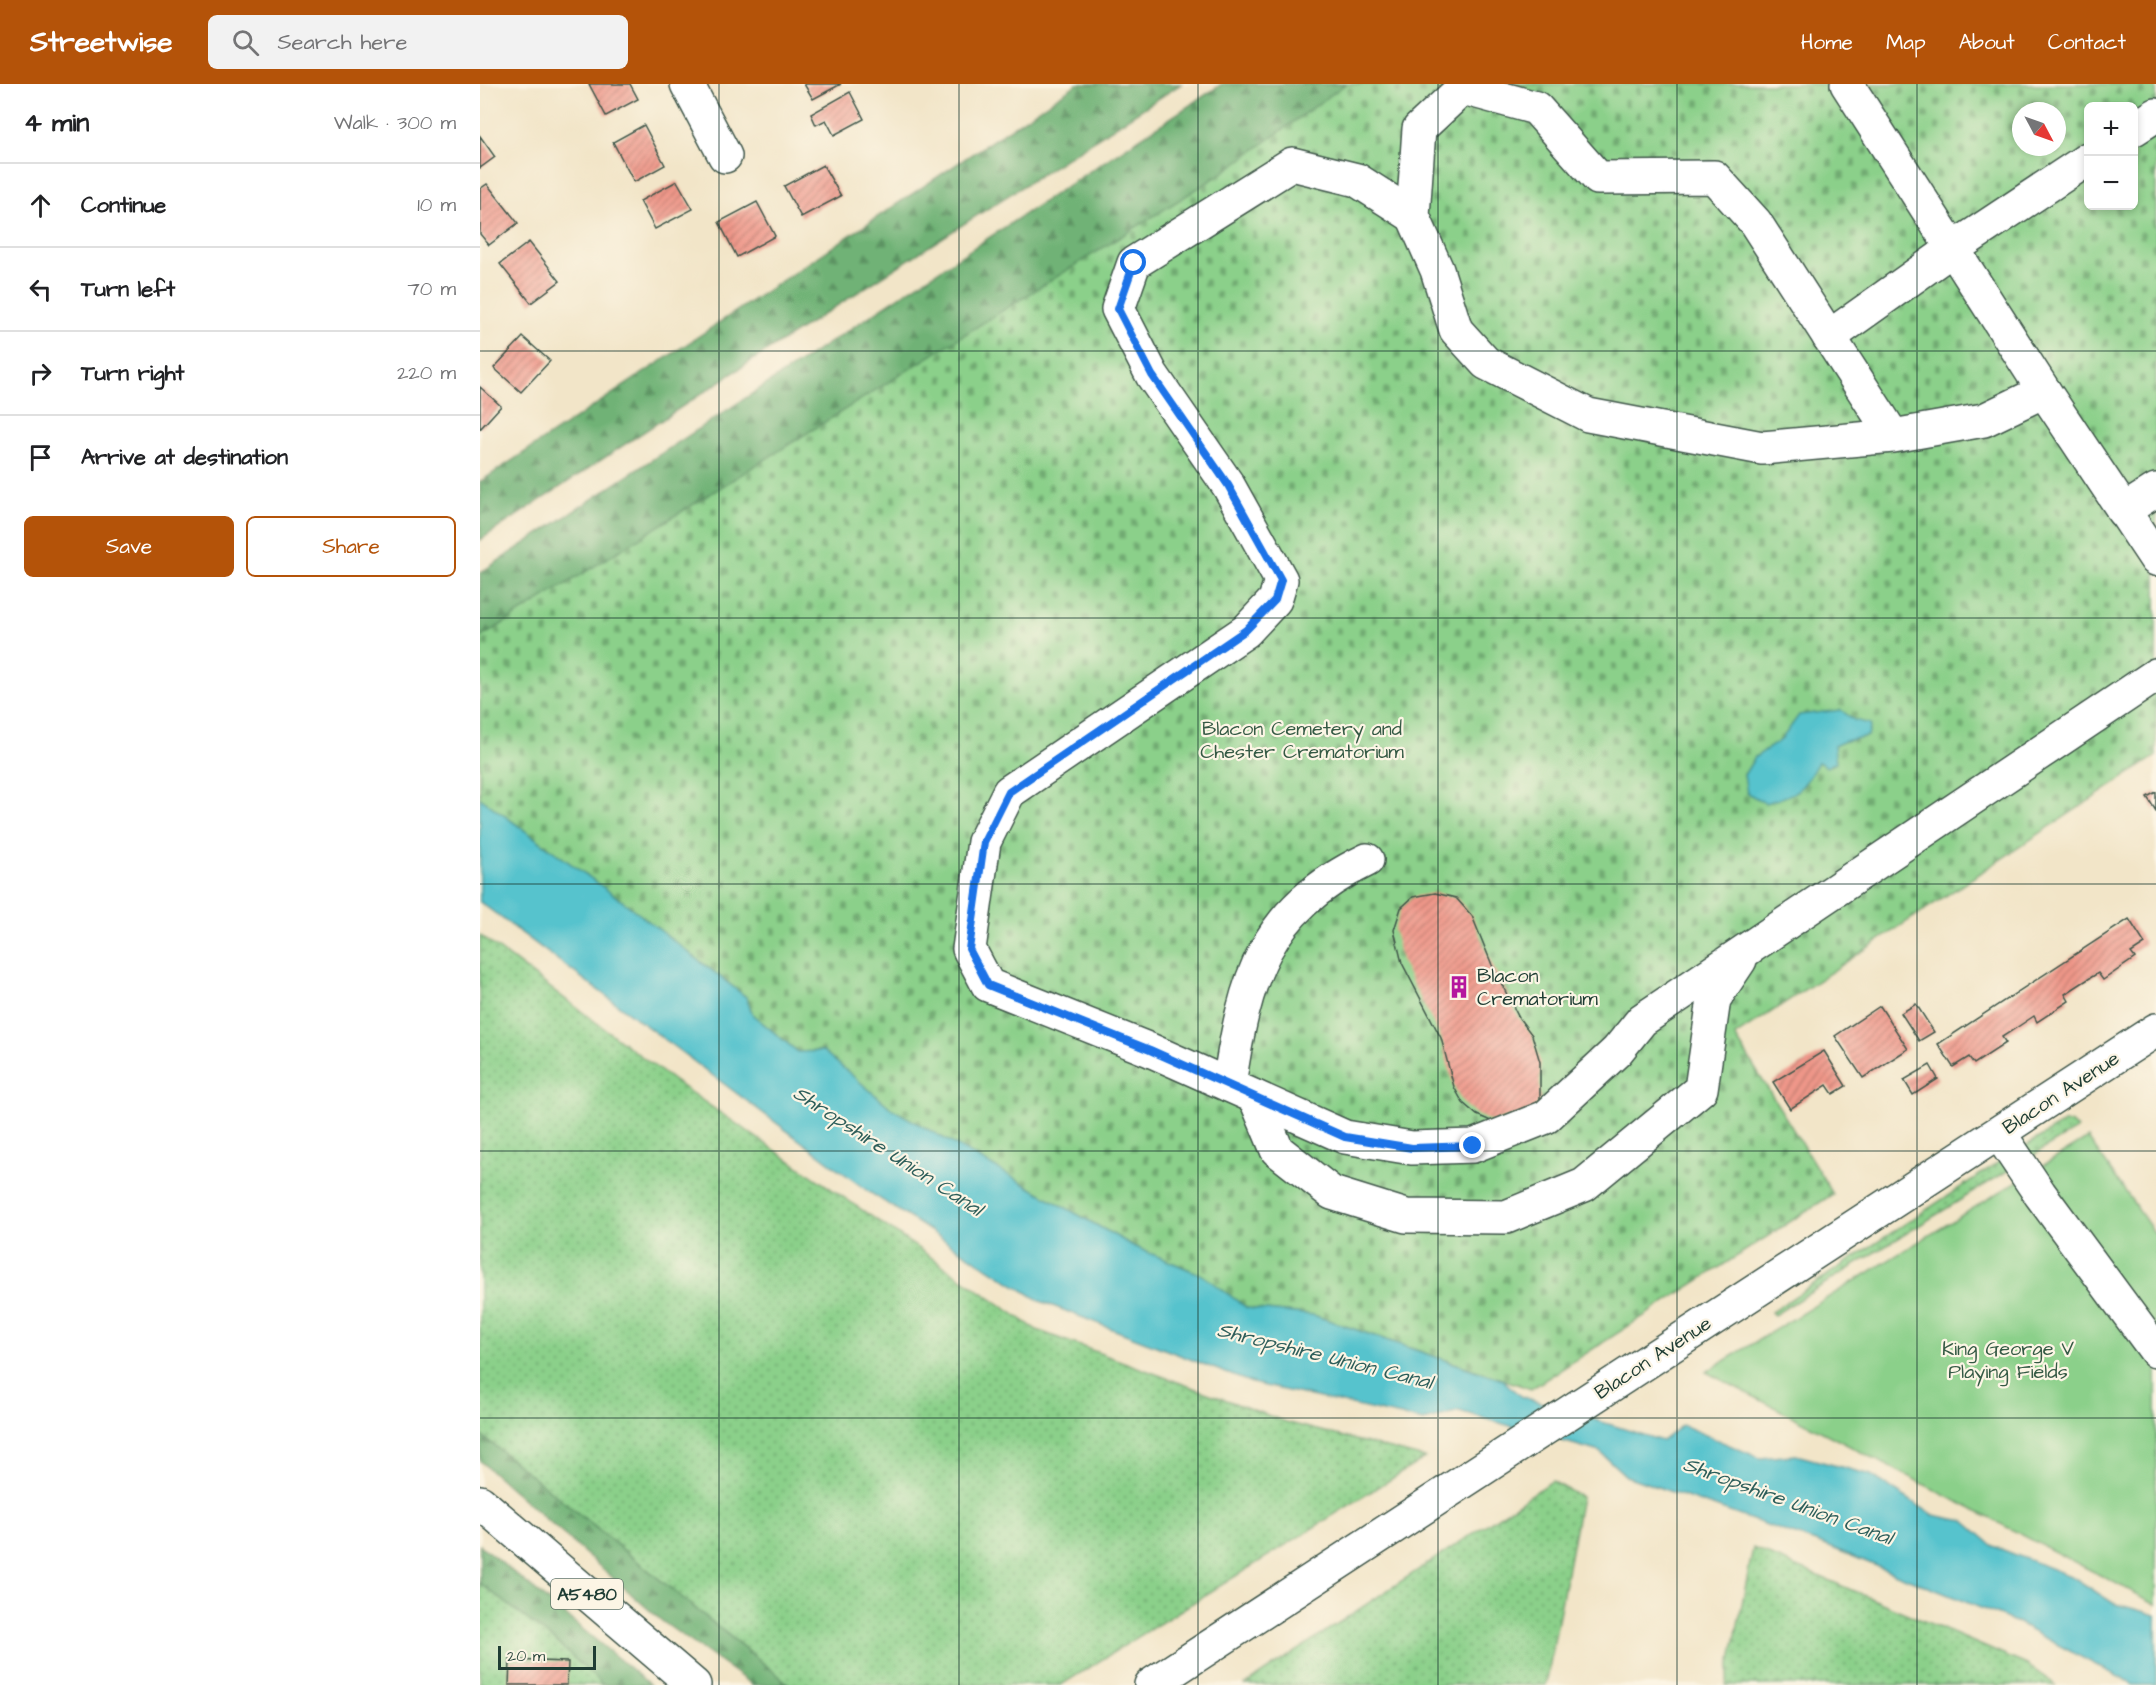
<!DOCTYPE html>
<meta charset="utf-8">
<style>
body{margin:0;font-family:"Architects Daughter",sans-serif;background:#f2f2f2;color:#202124}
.controls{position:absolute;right:18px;top:18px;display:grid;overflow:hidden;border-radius:9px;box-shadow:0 3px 9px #0003}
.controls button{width:54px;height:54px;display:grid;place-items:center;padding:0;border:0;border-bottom:2px solid #e0e0e0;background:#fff;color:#202124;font:30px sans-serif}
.compass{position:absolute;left:1532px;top:18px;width:54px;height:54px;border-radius:50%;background:#fff;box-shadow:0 3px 9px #0003;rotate:131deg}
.scale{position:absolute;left:18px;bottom:15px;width:98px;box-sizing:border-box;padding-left:6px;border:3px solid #1f3d34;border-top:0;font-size:16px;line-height:21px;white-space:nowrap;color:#1f3d34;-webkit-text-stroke:4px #fcf5e5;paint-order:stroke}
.stop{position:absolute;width:18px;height:18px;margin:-14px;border:4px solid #1a73e8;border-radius:50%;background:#fff}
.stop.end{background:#1a73e8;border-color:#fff;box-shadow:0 2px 6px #0008}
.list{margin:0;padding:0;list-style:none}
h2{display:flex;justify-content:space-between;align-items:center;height:78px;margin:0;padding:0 24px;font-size:26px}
h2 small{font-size:20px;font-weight:400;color:#757577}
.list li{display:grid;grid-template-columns:39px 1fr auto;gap:18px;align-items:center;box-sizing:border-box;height:84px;padding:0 24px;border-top:2px solid #e0e0e0}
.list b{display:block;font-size:22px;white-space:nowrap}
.list em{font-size:20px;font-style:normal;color:#757577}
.actions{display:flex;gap:12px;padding:18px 24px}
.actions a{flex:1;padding:14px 0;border:2px solid #b45309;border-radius:9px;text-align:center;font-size:21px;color:#b45309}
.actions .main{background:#b45309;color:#fff}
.icon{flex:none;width:33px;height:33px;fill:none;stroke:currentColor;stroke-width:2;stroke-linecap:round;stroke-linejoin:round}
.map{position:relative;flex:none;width:1676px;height:1601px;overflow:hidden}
header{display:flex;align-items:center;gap:36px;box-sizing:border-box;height:84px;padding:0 30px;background:#b45309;color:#fff}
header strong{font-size:28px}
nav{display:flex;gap:33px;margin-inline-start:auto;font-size:21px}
.search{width:420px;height:54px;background:#f2f2f2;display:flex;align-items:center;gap:15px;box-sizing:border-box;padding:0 21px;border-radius:9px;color:#757577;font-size:22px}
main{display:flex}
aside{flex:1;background:#fff}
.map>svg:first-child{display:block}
.grass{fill:url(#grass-dots);stroke:#55865f;stroke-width:1.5}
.forest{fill:url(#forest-firs);stroke:#487855;stroke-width:1.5}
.cemetery{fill:url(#cemetery-stones);stroke:#55865f;stroke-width:1.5;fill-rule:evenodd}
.green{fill:#8bd08a;stroke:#55865f;stroke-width:1.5}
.water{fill:#56c3cd;stroke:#3a8080;stroke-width:1.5}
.building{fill:url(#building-hatch)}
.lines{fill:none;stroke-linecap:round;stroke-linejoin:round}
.minor-casing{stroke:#3f564a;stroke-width:36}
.major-casing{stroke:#3f564a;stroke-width:36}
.minor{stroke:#fff;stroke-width:33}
.major{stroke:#fff;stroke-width:33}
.route{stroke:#1a73e8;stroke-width:8}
.grid{fill:none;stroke:#1f3d34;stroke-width:1.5;stroke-opacity:0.55}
.labels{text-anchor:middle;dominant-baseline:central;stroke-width:4.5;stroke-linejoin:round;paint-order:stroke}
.shield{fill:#fcf5e5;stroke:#617469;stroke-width:1.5}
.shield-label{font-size:18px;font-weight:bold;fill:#1f3d34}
.park-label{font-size:20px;fill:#355a45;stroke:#fcf5e5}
.poi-label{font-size:20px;fill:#1f3d34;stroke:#fcf5e5;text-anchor:start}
.street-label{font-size:20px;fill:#1f3d34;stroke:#fcf5e5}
.water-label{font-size:21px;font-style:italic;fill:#2d5e5a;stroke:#fcf5e5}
</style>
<header>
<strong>Streetwise</strong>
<div class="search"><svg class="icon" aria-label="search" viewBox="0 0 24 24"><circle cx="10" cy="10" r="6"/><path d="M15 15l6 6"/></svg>Search here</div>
<nav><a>Home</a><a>Map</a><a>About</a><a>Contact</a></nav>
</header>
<main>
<aside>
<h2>4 min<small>Walk · 300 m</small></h2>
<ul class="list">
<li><svg class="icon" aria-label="ahead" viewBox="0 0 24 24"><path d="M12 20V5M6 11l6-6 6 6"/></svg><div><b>Continue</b></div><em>10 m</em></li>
<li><svg class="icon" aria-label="left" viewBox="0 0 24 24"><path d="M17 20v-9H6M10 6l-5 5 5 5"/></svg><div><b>Turn left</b></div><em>70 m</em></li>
<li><svg class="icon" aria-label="right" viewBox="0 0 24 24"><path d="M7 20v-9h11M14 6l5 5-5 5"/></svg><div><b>Turn right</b></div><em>220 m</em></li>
<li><svg class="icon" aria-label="arrive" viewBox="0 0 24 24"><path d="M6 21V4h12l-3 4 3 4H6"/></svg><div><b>Arrive at destination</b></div></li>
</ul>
<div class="actions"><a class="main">Save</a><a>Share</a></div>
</aside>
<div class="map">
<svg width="1676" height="1601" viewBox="0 0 1676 1601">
<defs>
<pattern id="grass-dots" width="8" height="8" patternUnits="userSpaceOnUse" patternTransform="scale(1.5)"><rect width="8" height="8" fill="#8bd08a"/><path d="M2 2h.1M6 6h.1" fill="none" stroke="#71aa72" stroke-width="1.8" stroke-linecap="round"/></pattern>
<pattern id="forest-firs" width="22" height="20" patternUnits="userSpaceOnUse" patternTransform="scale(1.5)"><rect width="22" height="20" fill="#70b276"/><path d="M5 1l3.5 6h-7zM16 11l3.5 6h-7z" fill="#5b9262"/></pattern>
<pattern id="cemetery-stones" width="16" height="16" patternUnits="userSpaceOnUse" patternTransform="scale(1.5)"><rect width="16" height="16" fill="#8bd08a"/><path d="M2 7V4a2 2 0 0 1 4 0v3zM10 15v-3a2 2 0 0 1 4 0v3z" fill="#71aa72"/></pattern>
<pattern id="building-hatch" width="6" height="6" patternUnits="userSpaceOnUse" patternTransform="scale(1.5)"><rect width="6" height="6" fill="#ef9789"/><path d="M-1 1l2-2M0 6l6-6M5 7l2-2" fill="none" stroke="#c17c71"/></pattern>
</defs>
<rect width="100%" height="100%" fill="#fcf5e5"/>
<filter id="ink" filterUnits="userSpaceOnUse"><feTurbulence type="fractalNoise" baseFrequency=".0167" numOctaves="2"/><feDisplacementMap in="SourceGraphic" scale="12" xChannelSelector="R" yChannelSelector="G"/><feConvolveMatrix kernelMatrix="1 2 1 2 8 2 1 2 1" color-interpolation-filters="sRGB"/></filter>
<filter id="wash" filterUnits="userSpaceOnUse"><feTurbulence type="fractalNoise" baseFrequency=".008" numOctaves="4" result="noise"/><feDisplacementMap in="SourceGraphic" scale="24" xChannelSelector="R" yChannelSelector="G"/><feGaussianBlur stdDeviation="1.35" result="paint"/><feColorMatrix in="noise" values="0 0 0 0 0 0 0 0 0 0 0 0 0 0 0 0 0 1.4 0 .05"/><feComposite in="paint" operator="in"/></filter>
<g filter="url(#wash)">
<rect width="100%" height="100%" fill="#f2e5c8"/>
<g class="grass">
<polygon points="0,851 194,997 557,1246 806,1338 945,1374 581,1601 310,1601 0,1350"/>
<polygon points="1583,1039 1590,1039 1597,1045 1547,1075 1539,1066"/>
<polygon points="1522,1076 1529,1086 1294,1231 1291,1228"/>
<polygon points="1072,1397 1101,1413 1066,1601 765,1601"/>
<polygon points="1273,1464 1547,1581 1576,1601 1246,1601"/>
<polygon points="0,1499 75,1556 123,1601 0,1601"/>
</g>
<g class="forest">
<polygon points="597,0 701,0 268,279 0,456 0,398"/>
<polygon points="742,0 866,0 741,90 0,554 0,489"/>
<polygon points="0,1350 310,1601 273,1601 183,1538 0,1377"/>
<polygon points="0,1461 168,1599 170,1601 123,1601 74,1556 0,1499"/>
</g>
<path class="cemetery" d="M 866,0 L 1676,0 L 1676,672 L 1255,952 L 1353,1110 L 1051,1305 L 833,1231 L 767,1224 L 722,1191 L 655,1163 L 412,1025 L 343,967 L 318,968 L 273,931 L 266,913 L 145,819 L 0,714 L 0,554 L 741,90 ZM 1608,22 L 1654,22 L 1654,122 L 1608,122 ZM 1541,27 L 1577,27 L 1577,63 L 1541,63 Z"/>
<polygon class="green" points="1608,1054 1676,1151 1676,1520 1226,1288"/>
<g class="water">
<path d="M 1361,626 L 1374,636 L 1391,640 L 1388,652 L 1365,657 L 1354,662 L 1356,678 L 1347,683 L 1338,678 C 1321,708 1319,709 1285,719 L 1267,709 L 1264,691 L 1275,673 L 1301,656 L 1319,631 Z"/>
<polygon points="0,714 145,819 266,913 273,931 318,968 343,967 412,1025 655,1163 722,1191 767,1224 833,1231 1023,1296 1040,1312 1182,1357 1202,1341 1280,1374 1316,1371 1391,1391 1453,1431 1484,1437 1513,1462 1593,1493 1633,1519 1676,1531 1676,1601 1654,1601 1533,1537 1347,1462 1146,1392 1120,1368 979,1327 944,1337 772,1299 560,1217 389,1108 0,818"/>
</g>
<g id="blocks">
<g class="building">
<polygon points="109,0 150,0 158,15 126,32"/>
<polygon points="324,0 361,0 333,15"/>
<polygon points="370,8 384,35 354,51 346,36 336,41 331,30"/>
<polygon points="164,41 185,81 154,98 133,58"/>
<polygon points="0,52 15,73 0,84"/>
<polygon points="343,81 361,112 321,133 304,102"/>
<polygon points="197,97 213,125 175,145 160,117"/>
<polygon points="7,100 38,139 9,161 0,150 0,105"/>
<polygon points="277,118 295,152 257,173 239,138"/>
<polygon points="49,158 80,197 51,219 20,180"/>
<polygon points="43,253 70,277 41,308 14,284"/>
<polygon points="0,303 21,322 0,345"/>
<polygon points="1676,708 1676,727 1667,713"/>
<polygon points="955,809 976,814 992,832 1012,881 1039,934 1052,951 1060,978 1060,1015 1052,1027 1013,1038 997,1031 983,1019 974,1003 961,954 922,879 914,846 921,824 933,813"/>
<polygon points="1649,835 1665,860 1651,869 1655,874 1623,896 1618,889 1602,899 1585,910 1589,917 1557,938 1554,932 1536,944 1522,953 1526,959 1494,980 1489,973 1473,983 1458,960"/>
<polygon points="1436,920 1454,948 1439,957 1421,929"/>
<polygon points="1400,922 1428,965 1383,994 1355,952"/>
<polygon points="1344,967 1366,1002 1353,1010 1347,1001 1310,1025 1293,998"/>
<polygon points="1450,981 1458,995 1433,1011 1424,996"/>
<polygon points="30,1576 88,1578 87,1601 29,1601"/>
</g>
</g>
</g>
<g filter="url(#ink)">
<use href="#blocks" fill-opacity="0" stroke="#3f564a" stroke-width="1.5"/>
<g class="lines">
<g class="minor-casing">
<g id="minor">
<polyline points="207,0 245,72"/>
<polyline points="1367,0 1564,307"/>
<polyline points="1654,45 1676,31"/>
<polyline points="933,132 877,96 812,80 654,179 638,225 672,291 748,401 801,496 795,516 766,547 529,708 504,758 489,865 508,901 670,966 865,1053 932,1064 993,1062 1066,1033 1137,967 1162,936 1676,591"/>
<polyline points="1349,253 1474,164 1608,75"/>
<polyline points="1413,352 1275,138 1234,93 1118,94 1056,24 983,4 939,45 933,132 957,186 976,246 1006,279 1108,331 1282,364 1413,352 1504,336 1564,307 1676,475"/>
<polyline points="1643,427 1676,406"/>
<path d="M 749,1001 C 765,894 783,826 887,776"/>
<polyline points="775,1013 797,1066 852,1109 926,1132 1026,1133 1104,1101 1221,1005 1234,915 1260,876"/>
<polyline points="1519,1049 1560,1110 1676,1267"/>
<polyline points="671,1601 1676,946"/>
</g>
</g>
<g class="major-casing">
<polyline id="major" points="0,1418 214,1601"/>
</g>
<use href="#minor" class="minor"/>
<use href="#major" class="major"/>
</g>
</g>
<g class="lines" filter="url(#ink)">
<polyline class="route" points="654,179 638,225 672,291 748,401 801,496 795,516 766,546 529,708 504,758 489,865 508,901 670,966 865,1053 932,1064 993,1062"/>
</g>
<path class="grid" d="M 239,0 L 239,1601M 479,0 L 479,1601M 718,0 L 718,1601M 958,0 L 958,1601M 1197,0 L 1197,1601M 1437,0 L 1437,1601M 0,267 L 1676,267M 0,534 L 1676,534M 0,800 L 1676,800M 0,1067 L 1676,1067M 0,1334 L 1676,1334"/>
<defs>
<g id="building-bare" transform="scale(1.8)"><path d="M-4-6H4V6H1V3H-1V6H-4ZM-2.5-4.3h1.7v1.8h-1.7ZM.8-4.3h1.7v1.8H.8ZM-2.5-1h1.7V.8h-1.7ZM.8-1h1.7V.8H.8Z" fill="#b5179e" stroke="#fcf5e5" stroke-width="2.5" paint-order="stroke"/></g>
</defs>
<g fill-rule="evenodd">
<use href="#building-bare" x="979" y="903"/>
</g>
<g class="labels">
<rect class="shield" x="71" y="1495" width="72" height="30" rx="4.5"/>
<g class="shield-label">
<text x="107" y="1510">A5480</text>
</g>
<g class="park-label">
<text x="822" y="645">Blacon Cemetery and<tspan x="822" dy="23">Chester Crematorium</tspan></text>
<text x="1528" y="1265">King George V<tspan x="1528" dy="23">Playing Fields</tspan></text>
</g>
<g class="poi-label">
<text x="997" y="892">Blacon<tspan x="997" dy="23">Crematorium</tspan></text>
</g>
<g class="street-label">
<text transform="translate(1581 1009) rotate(-33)">Blacon Avenue</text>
<text transform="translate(1173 1274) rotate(-33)">Blacon Avenue</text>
</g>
<g class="water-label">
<text transform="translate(408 1067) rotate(33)">Shropshire Union Canal</text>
<text transform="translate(845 1272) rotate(14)">Shropshire Union Canal</text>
<text transform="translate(1308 1417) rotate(20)">Shropshire Union Canal</text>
</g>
</g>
</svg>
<div class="controls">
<button>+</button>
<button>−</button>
</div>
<svg class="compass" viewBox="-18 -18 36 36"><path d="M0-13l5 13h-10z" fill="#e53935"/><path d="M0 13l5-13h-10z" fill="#757577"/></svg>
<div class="scale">20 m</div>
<div class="stop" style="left:654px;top:179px"></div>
<div class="stop end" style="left:993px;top:1062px"></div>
</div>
</main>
